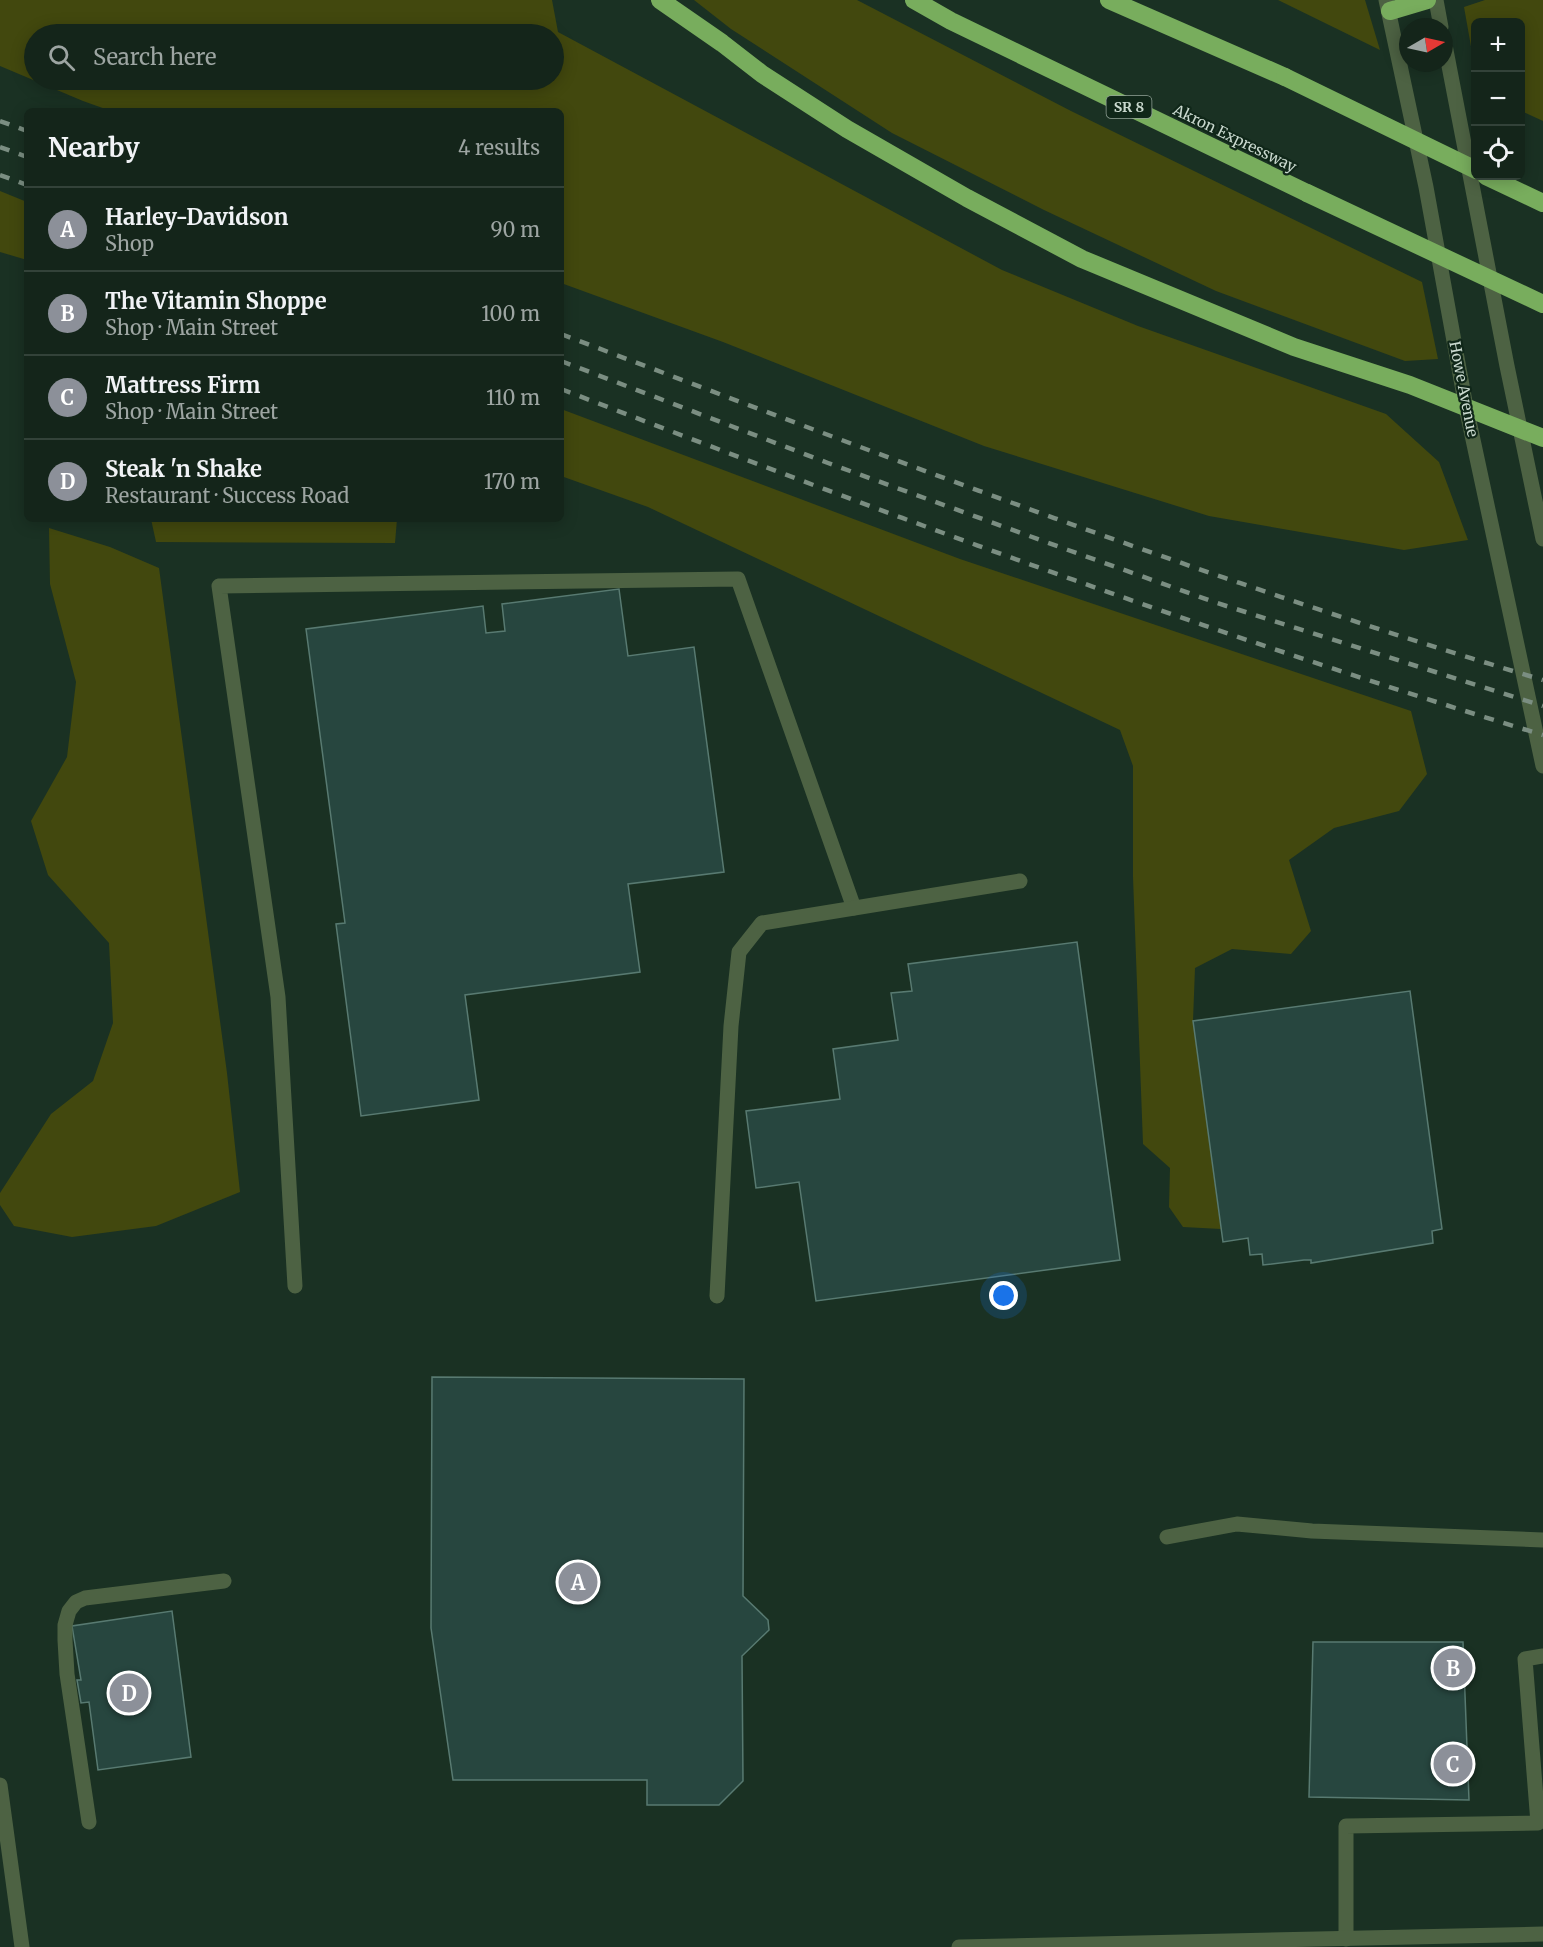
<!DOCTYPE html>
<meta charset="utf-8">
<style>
body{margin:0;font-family:Merriweather,serif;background:#1d2d23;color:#f1f3f6}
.controls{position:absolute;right:18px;top:18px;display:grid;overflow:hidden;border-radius:9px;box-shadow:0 3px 15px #0003}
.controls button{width:54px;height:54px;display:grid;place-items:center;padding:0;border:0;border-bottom:2px solid #334239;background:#14251a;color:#f1f3f6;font:30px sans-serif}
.compass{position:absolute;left:1399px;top:18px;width:54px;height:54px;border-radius:50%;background:#14251a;box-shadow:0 3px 15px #0003;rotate:81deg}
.you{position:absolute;left:1004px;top:1296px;width:21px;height:21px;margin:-15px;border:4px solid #fff;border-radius:50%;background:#1a73e8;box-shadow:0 0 0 9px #1a73e833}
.badge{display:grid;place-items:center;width:39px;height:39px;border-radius:50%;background:#8c9099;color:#fff;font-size:20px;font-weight:700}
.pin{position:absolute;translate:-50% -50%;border:3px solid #fff;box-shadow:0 2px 6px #0006}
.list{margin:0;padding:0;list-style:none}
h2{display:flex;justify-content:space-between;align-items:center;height:78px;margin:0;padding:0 24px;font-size:26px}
h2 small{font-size:20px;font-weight:400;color:#9da5a2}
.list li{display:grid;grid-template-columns:39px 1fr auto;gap:18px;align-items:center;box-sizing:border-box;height:84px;padding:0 24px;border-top:2px solid #334239}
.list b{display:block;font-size:22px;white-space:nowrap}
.list p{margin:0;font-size:20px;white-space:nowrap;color:#9da5a2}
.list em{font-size:20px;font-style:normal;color:#9da5a2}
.icon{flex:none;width:33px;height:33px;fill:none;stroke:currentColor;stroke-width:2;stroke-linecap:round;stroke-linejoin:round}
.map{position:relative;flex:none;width:1543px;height:1947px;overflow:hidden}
.search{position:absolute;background:#14251a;box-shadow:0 3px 15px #0003;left:24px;top:24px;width:540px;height:66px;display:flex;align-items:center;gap:15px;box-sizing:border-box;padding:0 21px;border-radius:33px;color:#9da5a2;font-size:22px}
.panel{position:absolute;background:#14251a;box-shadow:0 3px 15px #0003;left:24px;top:108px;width:540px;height:414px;border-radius:9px}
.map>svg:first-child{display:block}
.green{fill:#42480e;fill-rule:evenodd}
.building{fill:#27463f;stroke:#587a71;stroke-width:1.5}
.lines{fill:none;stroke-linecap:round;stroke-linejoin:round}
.minor{stroke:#4d6243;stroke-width:15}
.highway{stroke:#78ad5d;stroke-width:18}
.rail{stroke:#7b8e82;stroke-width:4.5;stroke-dasharray:10 10;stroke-linecap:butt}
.highway-bridge{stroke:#78ad5d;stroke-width:18}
.labels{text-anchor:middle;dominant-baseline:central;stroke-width:4.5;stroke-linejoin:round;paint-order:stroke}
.shield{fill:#102719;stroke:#92a398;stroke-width:1.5}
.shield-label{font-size:14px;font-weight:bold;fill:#c9d8ce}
.street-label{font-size:15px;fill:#c9d8ce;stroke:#102719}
</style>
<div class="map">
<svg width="1543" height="1947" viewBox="0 0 1543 1947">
<rect width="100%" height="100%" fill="#1a3123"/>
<g class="green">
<path d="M 0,0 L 552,0 L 558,32 L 1002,270 L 1138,326 L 1386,414 L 1439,462 L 1468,540 L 1404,550 L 1209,516 L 984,446 L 723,342 L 561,283 L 561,111 L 111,111 L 83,101 L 0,66 ZM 34,34 L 554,34 L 554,80 L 34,80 Z"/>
<polygon points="694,0 857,0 1071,111 1422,282 1438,359 1405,361 1216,291 1044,210 892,133 731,29"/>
<polygon points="1278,0 1365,0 1380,50"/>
<polygon points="1485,0 1543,0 1543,121 1521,111 1520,22 1476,22 1475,69 1464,7"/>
<polygon points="0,191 27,202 27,260 0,252"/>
<polygon points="561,409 960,559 1411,711 1427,774 1399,811 1334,828 1289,860 1311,931 1291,954 1232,949 1195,968 1193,1021 1221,1229 1183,1227 1169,1207 1170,1168 1143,1144 1133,877 1133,766 1120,730 648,507 561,476"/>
<polygon points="151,519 397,519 395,543 156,542"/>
<polygon points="49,528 110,547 159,568 227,1073 240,1192 156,1226 72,1237 14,1226 0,1205 0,1193 51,1114 93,1081 113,1023 109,943 48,875 31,821 67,757 76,682 50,584"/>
</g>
<g class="building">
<polygon points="619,589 628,656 694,647 724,872 628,884 640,972 465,995 479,1100 361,1116 336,924 345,923 306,629 483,606 486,633 505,631 502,604"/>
<polygon points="1077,942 1120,1260 816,1301 799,1182 756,1188 746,1111 840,1099 833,1049 898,1040 891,993 912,991 908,964"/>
<polygon points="1410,991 1442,1229 1432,1231 1433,1243 1311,1263 1311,1260 1304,1260 1263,1265 1262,1254 1250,1255 1248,1238 1223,1242 1193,1021"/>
<polygon points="432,1377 744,1379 743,1596 768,1620 769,1630 742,1656 743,1781 719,1805 647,1805 647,1780 453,1780 431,1628"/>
<polygon points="172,1611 191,1757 98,1770 89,1702 81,1703 77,1680 81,1680 72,1626"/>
<polygon points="1313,1642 1463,1642 1469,1800 1309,1797"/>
</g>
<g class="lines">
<g class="minor">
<polyline points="1386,0 1426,187 1466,407 1543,766"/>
<polyline points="1436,0 1441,27"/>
<polyline points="1444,40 1507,366 1543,539"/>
<polyline points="295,1286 278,997 219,586 738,579 854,908"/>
<polyline points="717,1296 731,1026 739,952 762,923 1020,881"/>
<polyline points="1167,1537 1237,1524 1312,1531 1543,1540"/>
<polyline points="0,1785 22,1947"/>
<polyline points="89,1822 67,1674 65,1640 65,1625 69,1611 76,1602 85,1598 224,1581"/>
<polyline points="1346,1939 1346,1826 1538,1823 1525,1659 1543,1656"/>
<polyline points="959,1947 1543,1934"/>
</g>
<g class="highway">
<polyline points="660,0 722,43 762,74 847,129 967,198 1082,259 1294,347 1410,385 1543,438"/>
<polyline points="914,0 951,21 1307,193"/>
<polyline points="1109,0 1285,77"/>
<polyline points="1390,11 1427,0"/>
<polyline points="1486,176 1543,203"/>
</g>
<g class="rail">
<polyline points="0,121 27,131"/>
<polyline points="0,147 27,157"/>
<polyline points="0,175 27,185"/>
<path d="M 561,334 C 885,457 1210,581 1543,680"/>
<polyline points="561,361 828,463 1068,550 1217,603 1543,706"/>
<path d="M 561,389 C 885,514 1210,634 1543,735"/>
</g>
<g class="highway-bridge">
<polyline points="1285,77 1476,170"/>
<polyline points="1307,193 1543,304"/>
</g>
</g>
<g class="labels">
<rect class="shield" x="1106.5" y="96" width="45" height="22" rx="4.5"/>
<g class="shield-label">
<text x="1129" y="107">SR 8</text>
</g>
<g class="street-label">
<text transform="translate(1235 138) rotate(26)">Akron Expressway</text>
<text transform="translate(1464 389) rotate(79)">Howe Avenue</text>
</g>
</g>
</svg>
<div class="controls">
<button>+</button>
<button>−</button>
<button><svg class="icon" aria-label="locate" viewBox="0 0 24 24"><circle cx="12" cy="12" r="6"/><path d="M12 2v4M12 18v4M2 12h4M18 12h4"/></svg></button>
</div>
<svg class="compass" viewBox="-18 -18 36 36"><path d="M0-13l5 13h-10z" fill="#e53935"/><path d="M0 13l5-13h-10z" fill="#9da5a2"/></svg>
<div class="you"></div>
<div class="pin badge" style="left:578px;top:1582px">A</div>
<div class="pin badge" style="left:1453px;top:1668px">B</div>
<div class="pin badge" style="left:1453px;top:1764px">C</div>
<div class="pin badge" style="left:129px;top:1693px">D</div>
<div class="search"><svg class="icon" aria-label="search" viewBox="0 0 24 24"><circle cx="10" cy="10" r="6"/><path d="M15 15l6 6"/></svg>Search here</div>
<section class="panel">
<h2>Nearby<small>4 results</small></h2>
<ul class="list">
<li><span class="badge">A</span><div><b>Harley-Davidson</b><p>Shop</p></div><em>90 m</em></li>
<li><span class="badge">B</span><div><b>The Vitamin Shoppe</b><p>Shop · Main Street</p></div><em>100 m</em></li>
<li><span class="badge">C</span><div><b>Mattress Firm</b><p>Shop · Main Street</p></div><em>110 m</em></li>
<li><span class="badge">D</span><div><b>Steak 'n Shake</b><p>Restaurant · Success Road</p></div><em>170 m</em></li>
</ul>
</section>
</div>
